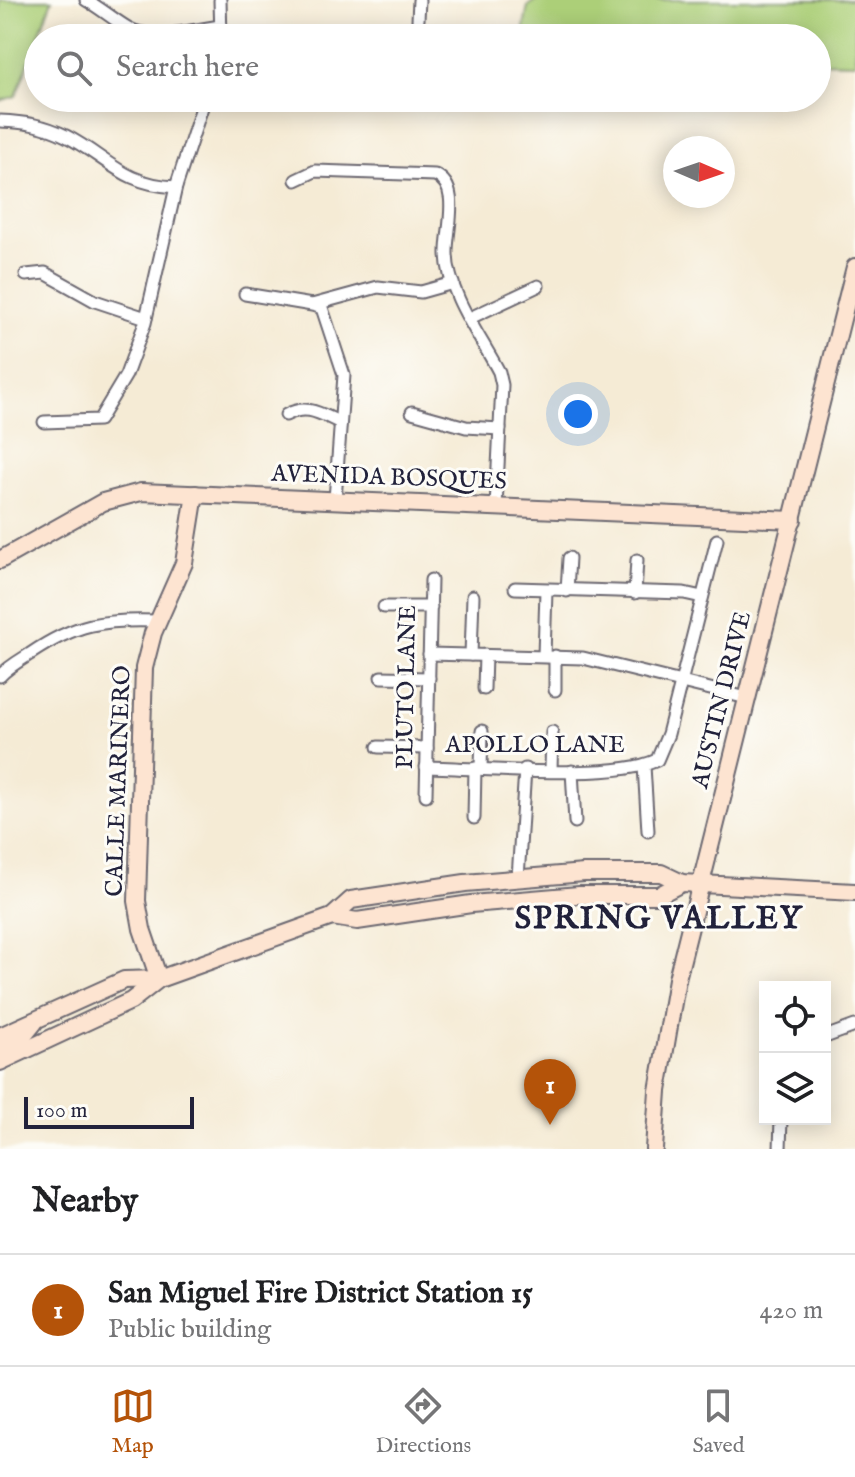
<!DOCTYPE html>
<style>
body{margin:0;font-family:"IM FELL English",serif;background:#f6f6f6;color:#202124}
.controls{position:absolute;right:24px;bottom:24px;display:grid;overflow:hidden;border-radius:0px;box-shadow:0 4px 20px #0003}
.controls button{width:72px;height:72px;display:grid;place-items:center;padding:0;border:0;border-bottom:2px solid #e0e0e0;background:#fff;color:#202124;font:40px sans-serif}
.compass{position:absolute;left:663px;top:136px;width:72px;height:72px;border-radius:50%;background:#fff;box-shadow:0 4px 20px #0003;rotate:92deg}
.scale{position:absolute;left:24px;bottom:20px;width:170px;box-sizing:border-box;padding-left:8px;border:4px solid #22223b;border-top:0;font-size:22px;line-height:28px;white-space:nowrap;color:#22223b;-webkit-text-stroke:6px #fdfcf7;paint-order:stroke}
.you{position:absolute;left:578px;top:414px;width:28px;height:28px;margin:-20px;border:6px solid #fff;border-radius:50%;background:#1a73e8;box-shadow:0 0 0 12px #1a73e833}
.badge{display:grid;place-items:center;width:52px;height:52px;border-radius:50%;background:#b45309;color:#fff;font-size:26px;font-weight:700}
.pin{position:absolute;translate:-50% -66px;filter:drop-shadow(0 2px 4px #0008)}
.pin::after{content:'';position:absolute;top:42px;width:28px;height:24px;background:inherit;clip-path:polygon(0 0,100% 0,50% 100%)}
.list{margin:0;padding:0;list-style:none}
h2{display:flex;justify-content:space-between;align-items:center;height:104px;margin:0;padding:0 32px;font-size:34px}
h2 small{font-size:26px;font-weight:400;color:#757577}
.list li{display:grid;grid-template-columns:52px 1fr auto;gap:24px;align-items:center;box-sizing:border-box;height:112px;padding:0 32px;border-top:2px solid #e0e0e0}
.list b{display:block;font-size:30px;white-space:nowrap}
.list p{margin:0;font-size:26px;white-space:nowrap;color:#757577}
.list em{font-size:26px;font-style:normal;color:#757577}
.icon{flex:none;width:44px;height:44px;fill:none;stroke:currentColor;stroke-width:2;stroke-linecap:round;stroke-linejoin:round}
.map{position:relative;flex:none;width:855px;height:1149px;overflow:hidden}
.search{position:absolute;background:#fff;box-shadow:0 4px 20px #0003;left:24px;right:24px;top:24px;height:88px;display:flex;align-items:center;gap:20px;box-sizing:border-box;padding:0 28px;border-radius:44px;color:#757577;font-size:30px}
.sheet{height:216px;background:#fff}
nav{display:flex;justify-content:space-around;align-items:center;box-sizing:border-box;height:112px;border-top:2px solid #e0e0e0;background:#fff;font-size:22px;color:#757577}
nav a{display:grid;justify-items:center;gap:4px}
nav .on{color:#b45309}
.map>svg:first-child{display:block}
.green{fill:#accf78;stroke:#67785a;stroke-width:2}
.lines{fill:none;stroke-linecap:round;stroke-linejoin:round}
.street-casing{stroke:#6c6871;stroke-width:15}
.secondary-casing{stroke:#6c6871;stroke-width:20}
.street{stroke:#fff;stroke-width:11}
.secondary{stroke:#fde4d1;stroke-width:16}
.labels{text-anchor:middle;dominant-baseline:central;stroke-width:6;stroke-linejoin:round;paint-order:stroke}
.street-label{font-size:24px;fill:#22223b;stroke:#fdfcf7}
.district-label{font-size:32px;font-weight:bold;letter-spacing:2px;fill:#22223b;stroke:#fdfcf7}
</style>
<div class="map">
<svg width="855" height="1149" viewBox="0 0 855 1149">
<rect width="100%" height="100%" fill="#fdfcf7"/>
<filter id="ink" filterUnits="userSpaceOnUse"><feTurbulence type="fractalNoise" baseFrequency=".0125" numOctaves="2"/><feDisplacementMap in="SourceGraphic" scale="16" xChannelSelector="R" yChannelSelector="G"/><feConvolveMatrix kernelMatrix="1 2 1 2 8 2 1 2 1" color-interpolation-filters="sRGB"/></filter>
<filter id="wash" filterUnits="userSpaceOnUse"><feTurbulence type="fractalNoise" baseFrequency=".006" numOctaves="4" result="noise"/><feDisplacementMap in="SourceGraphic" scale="32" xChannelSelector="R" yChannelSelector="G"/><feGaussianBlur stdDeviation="1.8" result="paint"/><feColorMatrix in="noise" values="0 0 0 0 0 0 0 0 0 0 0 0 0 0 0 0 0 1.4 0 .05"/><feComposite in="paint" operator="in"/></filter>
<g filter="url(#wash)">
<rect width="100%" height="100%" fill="#f5ebd5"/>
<g class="green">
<polygon points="0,0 52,0 16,96 0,101"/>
<polygon points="536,0 855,0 855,63 817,62 817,38 522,38 528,6"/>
</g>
</g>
<g filter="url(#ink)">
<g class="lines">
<g class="street-casing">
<g id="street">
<path d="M 86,0 C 100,8 113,19 128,28 C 152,42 194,29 221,26"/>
<polyline points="220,0 221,38"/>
<polyline points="418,20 419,0"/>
<path d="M 0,121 C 24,122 44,125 66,136 C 107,157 123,185 176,187"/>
<path d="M 296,180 L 315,171 L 435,175 C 462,186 446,231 447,254 C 448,295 481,337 499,372 L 502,385 L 496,507"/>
<polyline points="26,275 45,273 95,301 146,318"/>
<polyline points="245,294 312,305 378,287 421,292 453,283"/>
<polyline points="313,305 322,308 344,375 335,500"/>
<polyline points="470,318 538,286"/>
<polyline points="412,412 466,427 500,429"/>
<path d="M 286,415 C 306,404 319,413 339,422"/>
<polyline points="44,422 99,420 126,375 145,323 176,187 205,98"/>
<polyline points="515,588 684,593 702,597"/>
<polyline points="567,591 569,558"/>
<polyline points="635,593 637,560"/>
<polyline points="384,607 431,607"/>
<polyline points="429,654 583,658 747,698"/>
<polyline points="471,655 473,596"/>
<polyline points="544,656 546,590"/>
<path d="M 0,676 C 8,667 19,661 30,654 C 76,623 103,619 158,621"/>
<polyline points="381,677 429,678"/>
<polyline points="484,689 485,655"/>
<polyline points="555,690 555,656"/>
<polyline points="378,747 427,748"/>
<polyline points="644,766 648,831"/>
<path d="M 426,767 C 480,768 614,781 657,760 L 668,734 L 717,540"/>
<polyline points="481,768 482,731"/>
<polyline points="551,770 552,732"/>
<polyline points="572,771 575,822"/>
<polyline points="426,795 431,580"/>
<polyline points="474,818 475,768"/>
<polyline points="518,878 525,769"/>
<polyline points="825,1037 855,1026"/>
<polyline points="780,1149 781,1119"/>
</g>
</g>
<g class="secondary-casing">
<g id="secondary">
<polyline points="0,560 103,502 141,492 793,520"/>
<polyline points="332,917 357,921 471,904 579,895 659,895 682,883"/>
<polyline points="159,979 142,929 137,901 144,668 153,633 184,563 195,494"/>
<polyline points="0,1036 124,980 159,979"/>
<polyline points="0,1049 21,1039 34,1023"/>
<polyline points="0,1062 131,1001 159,979 332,917 351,900 465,883 584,873 661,873 682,883 855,892"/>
<polyline points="654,1149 658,1091 677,979 855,267"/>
</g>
</g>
<use href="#street" class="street"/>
<use href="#secondary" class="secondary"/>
</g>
</g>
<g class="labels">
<g class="street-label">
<text transform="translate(389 478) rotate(2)">AVENIDA BOSQUES</text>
<text transform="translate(407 687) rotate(-89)">PLUTO LANE</text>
<text transform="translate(722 700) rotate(-76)">AUSTIN DRIVE</text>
<text x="535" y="745">APOLLO LANE</text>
<text transform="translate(119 781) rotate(-88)">CALLE MARINERO</text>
</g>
<g class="district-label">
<text x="659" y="919">SPRING VALLEY</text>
</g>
</g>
</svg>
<div class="controls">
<button><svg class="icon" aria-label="locate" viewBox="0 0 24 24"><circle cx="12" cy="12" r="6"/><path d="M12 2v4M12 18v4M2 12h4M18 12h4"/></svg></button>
<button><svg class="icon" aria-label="layers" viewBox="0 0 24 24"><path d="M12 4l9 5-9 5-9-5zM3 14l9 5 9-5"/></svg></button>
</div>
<svg class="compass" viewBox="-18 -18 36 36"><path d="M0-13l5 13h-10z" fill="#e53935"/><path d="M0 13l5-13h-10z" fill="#757577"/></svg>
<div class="scale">100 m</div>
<div class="you"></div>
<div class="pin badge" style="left:550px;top:1125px">1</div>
<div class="search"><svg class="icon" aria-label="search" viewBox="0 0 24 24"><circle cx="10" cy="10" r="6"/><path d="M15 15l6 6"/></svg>Search here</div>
</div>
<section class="sheet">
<h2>Nearby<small></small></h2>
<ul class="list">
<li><span class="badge">1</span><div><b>San Miguel Fire District Station 15</b><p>Public building</p></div><em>420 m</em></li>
</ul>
</section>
<nav>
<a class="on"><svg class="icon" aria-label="map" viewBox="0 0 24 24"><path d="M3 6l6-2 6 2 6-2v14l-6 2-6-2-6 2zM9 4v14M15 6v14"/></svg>Map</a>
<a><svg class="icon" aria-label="directions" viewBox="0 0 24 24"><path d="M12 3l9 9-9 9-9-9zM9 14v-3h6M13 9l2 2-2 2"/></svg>Directions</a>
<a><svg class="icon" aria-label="saved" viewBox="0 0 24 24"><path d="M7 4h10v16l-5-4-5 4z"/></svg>Saved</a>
</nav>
